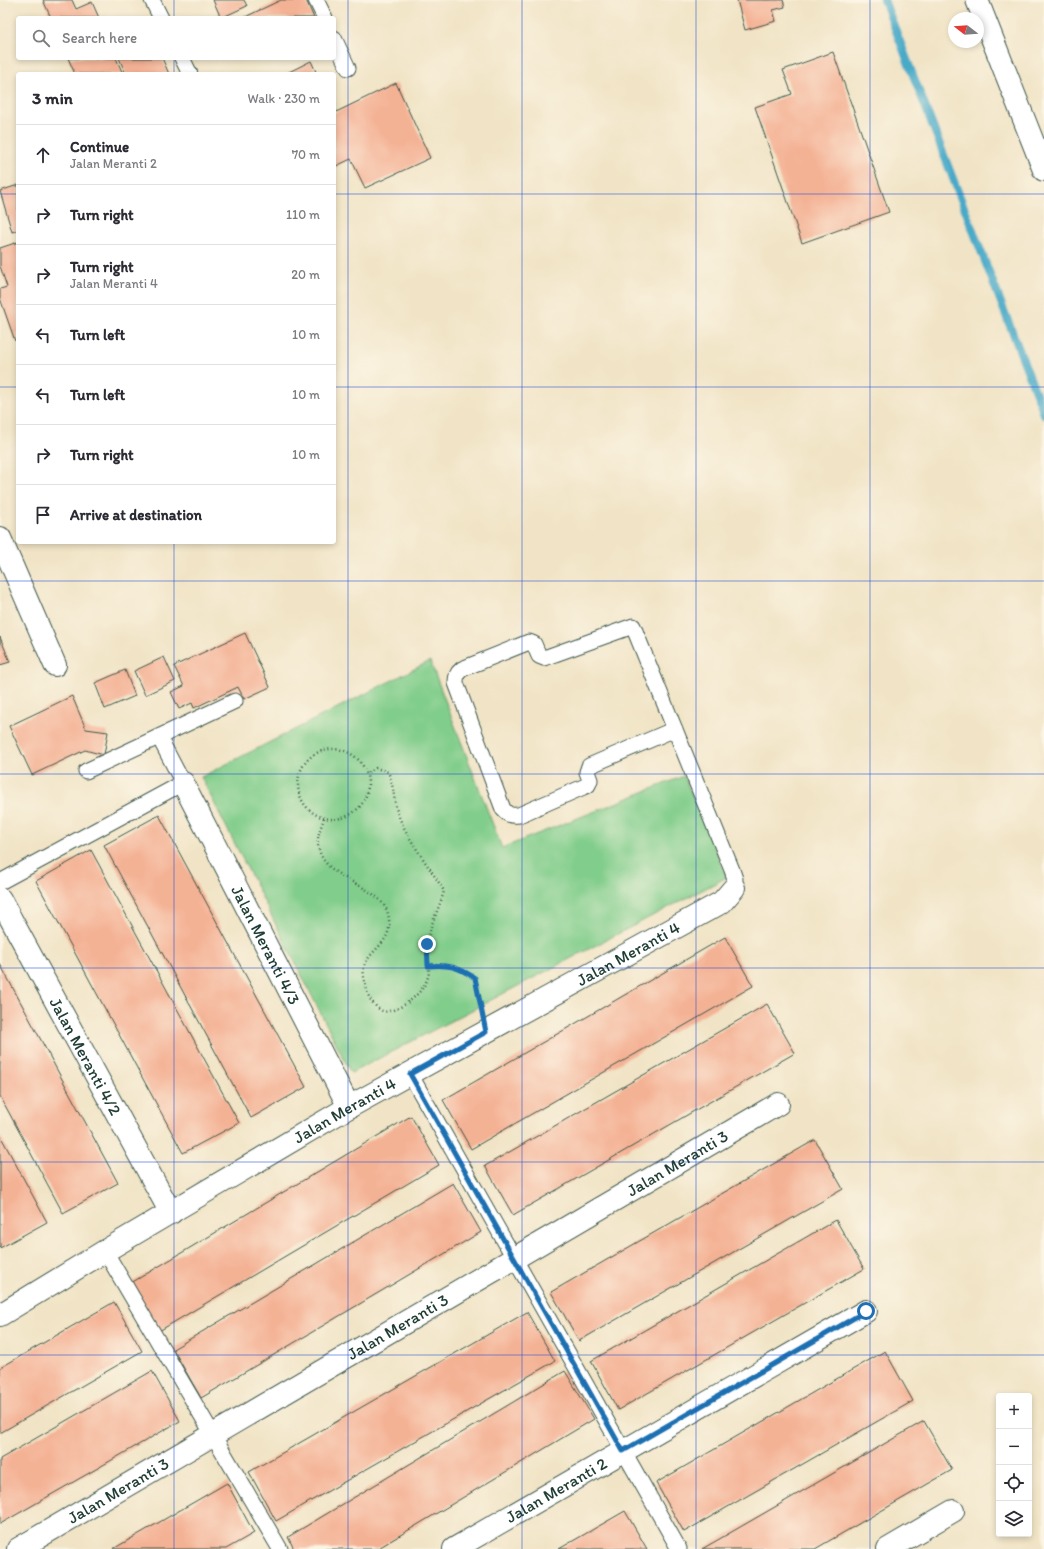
<!DOCTYPE html>
<meta charset="utf-8">
<style>
body{margin:0;font-family:Itim,sans-serif;background:#f7f7f7;color:#2b2b33}
.controls{position:absolute;right:12px;bottom:12px;display:grid;overflow:hidden;border-radius:4px;box-shadow:0 2px 6px #0003}
.controls button{width:36px;height:36px;display:grid;place-items:center;padding:0;border:0;border-bottom:1px solid #e1e1e2;background:#fff;color:#2b2b33;font:20px sans-serif}
.compass{position:absolute;left:948px;top:12px;width:36px;height:36px;border-radius:50%;background:#fff;box-shadow:0 2px 6px #0003;rotate:287deg}
.stop{position:absolute;width:12px;height:12px;margin:-9px;border:3px solid #1f6fb2;border-radius:50%;background:#fff}
.stop.end{background:#1f6fb2;border-color:#fff;box-shadow:0 1px 4px #0008}
.list{margin:0;padding:0;list-style:none}
h2{display:flex;justify-content:space-between;align-items:center;height:52px;margin:0;padding:0 16px;font-size:17px}
h2 small{font-size:13px;font-weight:400;color:#7c7c81}
.list li{display:grid;grid-template-columns:26px 1fr auto;gap:12px;align-items:center;box-sizing:border-box;height:60px;padding:0 16px;border-top:1px solid #e1e1e2}
.list b{display:block;font-size:15px;white-space:nowrap}
.list p{margin:0;font-size:13px;white-space:nowrap;color:#7c7c81}
.list em{font-size:13px;font-style:normal;color:#7c7c81}
.icon{flex:none;width:22px;height:22px;fill:none;stroke:currentColor;stroke-width:2;stroke-linecap:round;stroke-linejoin:round}
.map{position:relative;flex:none;width:1044px;height:1549px;overflow:hidden}
.search{position:absolute;background:#fff;box-shadow:0 2px 6px #0003;left:16px;top:16px;width:320px;height:44px;display:flex;align-items:center;gap:10px;box-sizing:border-box;padding:0 14px;border-radius:4px;color:#7c7c81;font-size:15px}
.panel{position:absolute;background:#fff;box-shadow:0 2px 6px #0003;left:16px;top:72px;width:320px;height:472px;border-radius:4px}
.map>svg:first-child{display:block}
.green{fill:#81cd8b;stroke:#508560}
.lines{fill:none;stroke-linecap:round;stroke-linejoin:round}
.stream{stroke:#49aac8;stroke-width:8}
.building{fill:#f4b295}
.lane-casing{stroke:#3e564a;stroke-width:17}
.street-casing{stroke:#3e564a;stroke-width:24}
.path{stroke:#3e564a;stroke-width:2.5;stroke-dasharray:1 3;stroke-linecap:butt}
.lane{stroke:#fff;stroke-width:15}
.street{stroke:#fff;stroke-width:22}
.route{stroke:#1f6fb2;stroke-width:5}
.grid{fill:none;stroke:#1d4ed8;stroke-width:1;stroke-opacity:0.55}
.labels{text-anchor:middle;dominant-baseline:central;stroke-width:3;stroke-linejoin:round;paint-order:stroke}
.street-label{font-size:17px;fill:#1f3d34;stroke:#fcf5e5}
</style>
<div class="map">
<svg width="1044" height="1549" viewBox="0 0 1044 1549">
<rect width="100%" height="100%" fill="#fcf5e5"/>
<filter id="ink" filterUnits="userSpaceOnUse"><feTurbulence type="fractalNoise" baseFrequency=".025" numOctaves="2"/><feDisplacementMap in="SourceGraphic" scale="8" xChannelSelector="R" yChannelSelector="G"/><feConvolveMatrix kernelMatrix="1 2 1 2 8 2 1 2 1" color-interpolation-filters="sRGB"/></filter>
<filter id="wash" filterUnits="userSpaceOnUse"><feTurbulence type="fractalNoise" baseFrequency=".012" numOctaves="4" result="noise"/><feDisplacementMap in="SourceGraphic" scale="16" xChannelSelector="R" yChannelSelector="G"/><feGaussianBlur stdDeviation="0.9" result="paint"/><feColorMatrix in="noise" values="0 0 0 0 0 0 0 0 0 0 0 0 0 0 0 0 0 1.4 0 .05"/><feComposite in="paint" operator="in"/></filter>
<g filter="url(#wash)">
<rect width="100%" height="100%" fill="#f1e4c6"/>
<polygon class="green" points="430,661 502,848 684,776 727,877 351,1073 201,777"/>
<g class="lines">
<polyline class="stream" points="884,0 1044,414"/>
</g>
<g id="blocks">
<g class="building">
<polygon points="43,0 72,0 76,9 92,2 99,18 51,18"/>
<polygon points="213,0 244,0 247,6 221,18"/>
<polygon points="281,0 306,0 314,18 243,18"/>
<polygon points="737,0 783,0 785,7 773,10 776,21 745,30"/>
<polygon points="833,52 889,212 802,243 755,107 792,94 783,70"/>
<polygon points="68,58 116,58 123,74 75,74"/>
<polygon points="119,58 162,58 169,74 126,74"/>
<polygon points="311,61 317,74 285,74"/>
<polygon points="396,83 430,158 365,188 351,159 334,167 334,113"/>
<polygon points="18,185 18,230 12,232 0,191"/>
<polygon points="18,242 18,340 15,341 0,298 0,289 7,287 0,266 0,248"/>
<polygon points="245,633 270,687 244,699 238,687 194,708 192,703 179,709 171,692 184,686 174,666"/>
<polygon points="0,637 10,662 0,665"/>
<polygon points="164,657 175,681 145,695 134,671"/>
<polygon points="125,670 135,696 105,709 95,683"/>
<polygon points="72,696 86,729 108,732 104,755 85,750 32,775 9,726"/>
<polygon points="159,815 306,1087 251,1118 104,845"/>
<polygon points="91,850 239,1123 183,1153 36,881"/>
<polygon points="725,937 753,986 471,1149 443,1100"/>
<polygon points="0,964 118,1183 63,1213 0,1096"/>
<polygon points="767,1004 795,1053 513,1215 485,1166"/>
<polygon points="411,1116 439,1165 159,1331 131,1283"/>
<polygon points="0,1135 47,1222 0,1248"/>
<polygon points="815,1140 843,1189 579,1341 551,1292"/>
<polygon points="453,1183 481,1232 201,1398 173,1349"/>
<polygon points="836,1220 864,1269 618,1410 591,1361"/>
<polygon points="114,1302 142,1351 0,1433 0,1368"/>
<polygon points="527,1312 555,1361 276,1521 249,1472"/>
<polygon points="885,1351 913,1401 684,1532 656,1483"/>
<polygon points="152,1371 180,1421 0,1524 0,1459"/>
<polygon points="565,1371 594,1419 377,1549 294,1549 288,1537"/>
<polygon points="924,1421 952,1470 815,1549 702,1549"/>
<polygon points="227,1483 254,1533 226,1549 113,1549"/>
<polygon points="625,1511 647,1549 559,1549"/>
</g>
</g>
</g>
<g filter="url(#ink)">
<use href="#blocks" fill-opacity="0" stroke="#3e564a" stroke-width="1"/>
<g class="lines">
<g class="lane-casing">
<g id="lane">
<polyline points="152,0 161,18"/>
<polyline points="316,0 325,18"/>
<polyline points="334,38 348,68"/>
<polyline points="182,58 190,74"/>
<path d="M 675,729 L 589,766 L 587,772 L 590,780 L 588,785 L 519,815 C 511,816 508,815 503,809 L 456,683 C 456,676 457,673 462,669 L 529,642 L 534,644 L 539,656 L 544,658 L 633,626 L 732,870 L 735,879 L 734,888"/>
<polyline points="86,771 235,701"/>
<polyline points="0,882 183,783 159,737"/>
<polyline points="410,1074 679,1549"/>
<polyline points="105,1251 280,1549"/>
</g>
</g>
<g class="street-casing">
<g id="street">
<polyline points="977,0 1044,170"/>
<polyline points="0,538 55,665"/>
<path id="s1" d="M 183,783 L 349,1107"/>
<path id="s2" d="M 0,899 L 171,1213"/>
<path id="s3" d="M 0,1315 L 105,1251 L 349,1107 L 722,902 L 734,888"/>
<path id="s4" d="M 18,1549 L 778,1104"/>
<path id="s5" d="M 454,1549 L 866,1311"/>
<polyline points="888,1549 953,1511"/>
</g>
</g>
<g class="path">
<circle cx="333" cy="784" r="35"/>
<path d="M 324,818 C 321,827 317,836 318,845 C 324,887 393,881 389,927 C 388,944 368,952 364,967 C 363,972 364,978 365,982 C 367,991 368,998 374,1004 C 378,1009 383,1013 389,1011 C 406,1008 429,988 429,970 C 429,958 425,946 429,934 C 433,919 440,906 444,891 C 430,867 410,843 399,817 C 393,803 395,787 388,772 L 376,768 L 367,774"/>
<path d="M 428,965 C 449,964 458,967 475,978 L 481,1008"/>
</g>
<use href="#lane" class="lane"/>
<use href="#street" class="street"/>
</g>
</g>
<g class="lines" filter="url(#ink)">
<path class="route" d="M 427,944 L 428,966 C 449,964 458,967 475,978 L 486,1032 L 410,1074 L 623,1451 L 866,1311"/>
</g>
<path class="grid" d="M 174,0 L 174,18M 348,0 L 348,1549M 522,0 L 522,1549M 696,0 L 696,1549M 870,0 L 870,1549M 174,58 L 174,74M 0,194 L 18,194M 334,194 L 1044,194M 0,387 L 18,387M 334,387 L 1044,387M 174,542 L 174,1549M 0,581 L 1044,581M 0,774 L 1044,774M 0,968 L 1044,968M 0,1162 L 1044,1162M 0,1355 L 1044,1355"/>
<g class="labels">
<g class="street-label">
<text stroke="none"><textPath href="#s1" startOffset="182">Jalan Meranti 4/3</textPath></text>
<text stroke="none"><textPath href="#s3" startOffset="725">Jalan Meranti 4</textPath></text>
<text stroke="none"><textPath href="#s2" startOffset="179">Jalan Meranti 4/2</textPath></text>
<text stroke="none"><textPath href="#s3" startOffset="401">Jalan Meranti 4</textPath></text>
<text stroke="none"><textPath href="#s4" startOffset="764">Jalan Meranti 3</textPath></text>
<text stroke="none"><textPath href="#s4" startOffset="440">Jalan Meranti 3</textPath></text>
<text stroke="none"><textPath href="#s4" startOffset="116">Jalan Meranti 3</textPath></text>
<text stroke="none"><textPath href="#s5" startOffset="118">Jalan Meranti 2</textPath></text>
</g>
</g>
</svg>
<div class="controls">
<button>+</button>
<button>−</button>
<button><svg class="icon" aria-label="locate" viewBox="0 0 24 24"><circle cx="12" cy="12" r="6"/><path d="M12 2v4M12 18v4M2 12h4M18 12h4"/></svg></button>
<button><svg class="icon" aria-label="layers" viewBox="0 0 24 24"><path d="M12 4l9 5-9 5-9-5zM3 14l9 5 9-5"/></svg></button>
</div>
<svg class="compass" viewBox="-18 -18 36 36"><path d="M0-13l5 13h-10z" fill="#e53935"/><path d="M0 13l5-13h-10z" fill="#7c7c81"/></svg>
<div class="stop" style="left:866px;top:1311px"></div>
<div class="stop end" style="left:427px;top:944px"></div>
<div class="search"><svg class="icon" aria-label="search" viewBox="0 0 24 24"><circle cx="10" cy="10" r="6"/><path d="M15 15l6 6"/></svg>Search here</div>
<section class="panel">
<h2>3 min<small>Walk · 230 m</small></h2>
<ul class="list">
<li><svg class="icon" aria-label="ahead" viewBox="0 0 24 24"><path d="M12 20V5M6 11l6-6 6 6"/></svg><div><b>Continue</b><p>Jalan Meranti 2</p></div><em>70 m</em></li>
<li><svg class="icon" aria-label="right" viewBox="0 0 24 24"><path d="M7 20v-9h11M14 6l5 5-5 5"/></svg><div><b>Turn right</b></div><em>110 m</em></li>
<li><svg class="icon" aria-label="right" viewBox="0 0 24 24"><path d="M7 20v-9h11M14 6l5 5-5 5"/></svg><div><b>Turn right</b><p>Jalan Meranti 4</p></div><em>20 m</em></li>
<li><svg class="icon" aria-label="left" viewBox="0 0 24 24"><path d="M17 20v-9H6M10 6l-5 5 5 5"/></svg><div><b>Turn left</b></div><em>10 m</em></li>
<li><svg class="icon" aria-label="left" viewBox="0 0 24 24"><path d="M17 20v-9H6M10 6l-5 5 5 5"/></svg><div><b>Turn left</b></div><em>10 m</em></li>
<li><svg class="icon" aria-label="right" viewBox="0 0 24 24"><path d="M7 20v-9h11M14 6l5 5-5 5"/></svg><div><b>Turn right</b></div><em>10 m</em></li>
<li><svg class="icon" aria-label="arrive" viewBox="0 0 24 24"><path d="M6 21V4h12l-3 4 3 4H6"/></svg><div><b>Arrive at destination</b></div></li>
</ul>
</section>
</div>
